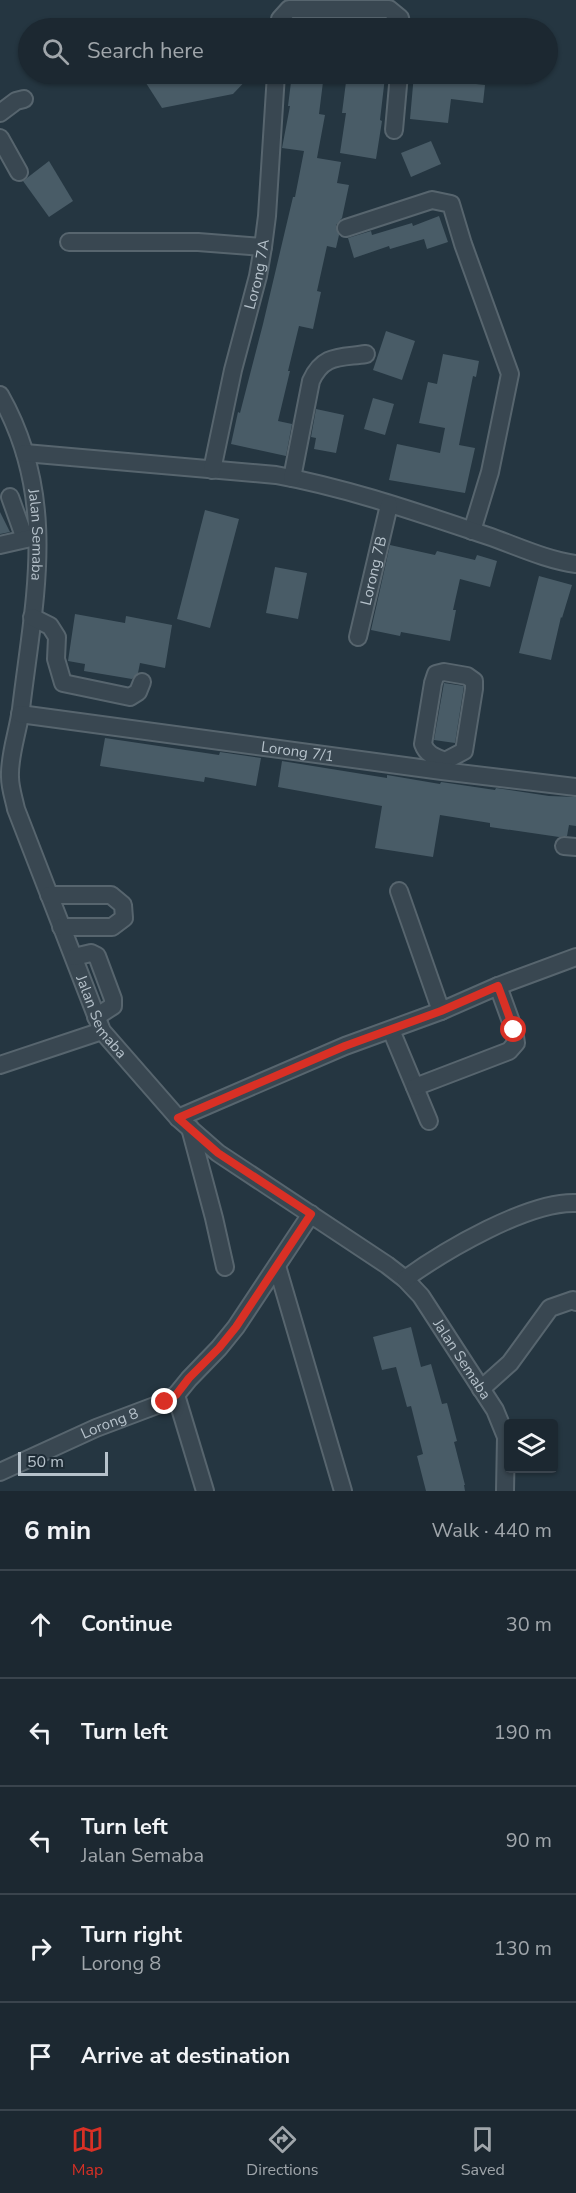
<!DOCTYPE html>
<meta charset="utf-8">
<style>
body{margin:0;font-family:"Nunito Sans",sans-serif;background:#253039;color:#f1f3f6}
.controls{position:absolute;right:18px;bottom:18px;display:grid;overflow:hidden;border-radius:6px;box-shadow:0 2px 4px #0004}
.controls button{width:54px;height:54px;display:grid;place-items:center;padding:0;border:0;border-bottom:2px solid #3a444d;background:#1c2831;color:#f1f3f6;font:30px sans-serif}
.scale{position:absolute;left:18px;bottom:15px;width:90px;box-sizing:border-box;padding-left:6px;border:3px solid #b6c2cb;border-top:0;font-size:16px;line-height:21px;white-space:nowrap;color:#b6c2cb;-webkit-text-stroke:4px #1e2c36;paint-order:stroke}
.stop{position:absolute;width:18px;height:18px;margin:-14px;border:4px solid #d93025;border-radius:50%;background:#fff}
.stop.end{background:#d93025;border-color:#fff;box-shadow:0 2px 6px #0008}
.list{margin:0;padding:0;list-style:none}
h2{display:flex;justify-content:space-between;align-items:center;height:78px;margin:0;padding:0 24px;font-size:26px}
h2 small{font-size:20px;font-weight:400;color:#a0a6ab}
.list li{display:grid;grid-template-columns:39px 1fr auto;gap:18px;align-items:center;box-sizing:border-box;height:108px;padding:0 24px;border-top:2px solid #3a444d}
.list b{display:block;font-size:22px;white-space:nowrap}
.list p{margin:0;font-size:20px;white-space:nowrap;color:#a0a6ab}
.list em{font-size:20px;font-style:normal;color:#a0a6ab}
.icon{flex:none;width:33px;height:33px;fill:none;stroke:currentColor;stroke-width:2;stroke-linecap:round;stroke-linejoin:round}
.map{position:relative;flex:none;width:576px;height:1491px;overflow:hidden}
.search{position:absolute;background:#1c2831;box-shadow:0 2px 4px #0004;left:18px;right:18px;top:18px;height:66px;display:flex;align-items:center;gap:15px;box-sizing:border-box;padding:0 21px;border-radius:33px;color:#a0a6ab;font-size:22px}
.sheet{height:618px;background:#1c2831}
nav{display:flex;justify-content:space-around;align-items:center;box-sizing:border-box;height:84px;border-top:2px solid #3a444d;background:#1c2831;font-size:16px;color:#a0a6ab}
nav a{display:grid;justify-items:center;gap:3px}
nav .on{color:#d93025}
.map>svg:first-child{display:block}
.building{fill:#495c67}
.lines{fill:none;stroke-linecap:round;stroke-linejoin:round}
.minor-casing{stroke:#57656e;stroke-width:20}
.minor{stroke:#394751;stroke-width:16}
.route{stroke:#d93025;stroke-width:8}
.labels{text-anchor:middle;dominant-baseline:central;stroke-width:6;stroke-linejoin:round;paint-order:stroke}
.street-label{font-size:15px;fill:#b6c2cb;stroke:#1e2c36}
</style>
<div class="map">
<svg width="576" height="1491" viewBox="0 0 576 1491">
<rect width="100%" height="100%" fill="#253641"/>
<g class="building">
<polygon points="145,74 252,74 233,94 162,108 146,83"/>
<polygon points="292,74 324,74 319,114 325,115 317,158 341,162 337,183 349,185 342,218 336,225 339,235 336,248 327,246 317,291 321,292 313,329 299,326 288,371 290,371 278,421 292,424 286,456 231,444 238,412 240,413 263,324 293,197 295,197 304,151 282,148 290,106 288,106"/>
<polygon points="347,74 385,77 380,120 382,121 376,159 340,153 346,113 342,113"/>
<polygon points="414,74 450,74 449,81 485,85 483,103 451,99 448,123 410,119"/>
<polygon points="431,141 441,164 411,177 401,153"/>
<polygon points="49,161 73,201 49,217 23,181"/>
<polygon points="439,216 448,242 427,249 424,239 390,249 389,246 354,258 348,238 371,231 372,235 412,223 413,226"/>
<polygon points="386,331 415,341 402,380 373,370"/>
<polygon points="443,354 479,361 476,377 473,376 459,445 475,448 465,493 389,480 397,444 440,453 445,428 419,423 428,382 437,384"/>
<polygon points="373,398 394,404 385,435 364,429"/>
<polygon points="316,409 344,415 336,453 314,449 316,438 311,437"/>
<polygon points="205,510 239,519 210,628 177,619"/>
<polygon points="0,512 10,532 0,534"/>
<polygon points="390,545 435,555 437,551 475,560 477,555 497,561 490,587 460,579 453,610 456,610 450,641 401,632 400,636 371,630"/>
<polygon points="275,567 307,573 298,619 266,613"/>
<polygon points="539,576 572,585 562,618 561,617 551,660 519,653"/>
<polygon points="75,614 125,623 126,616 172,625 165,668 140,663 138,673 132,679 84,671 85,664 68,661"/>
<polygon points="444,683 464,686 455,743 434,740"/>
<polygon points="105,738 219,755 220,752 261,758 256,786 205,777 204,782 100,766"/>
<polygon points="282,761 387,778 387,775 440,784 441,782 495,790 496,788 549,796 576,797 576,826 569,825 567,836 559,837 490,827 490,823 440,815 433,857 375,848 382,806 278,787"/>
<polygon points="411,1327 421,1367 431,1364 442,1404 447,1403 457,1441 454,1442 465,1485 464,1485 465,1491 426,1491 417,1456 423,1454 411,1406 407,1407 396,1367 382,1370 373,1337"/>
</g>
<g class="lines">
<g class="minor-casing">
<g id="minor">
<polyline points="279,28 280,19 289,9 389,9 400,18 402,28"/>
<polyline points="0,113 16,101 24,99"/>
<polyline points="394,130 399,74"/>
<polyline points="0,138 19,172"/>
<polyline points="346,228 432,200 451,204 463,244 510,374 490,472 472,531"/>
<polyline points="69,242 198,242 263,247"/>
<path id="s1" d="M 0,395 C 59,499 34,599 21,709 C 18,732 9,755 10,777 C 10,788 14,799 16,809 L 102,1031 L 178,1118 L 218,1153 L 387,1265 L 405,1279 L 421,1296 L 495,1410 L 506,1437 L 505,1491"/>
<path d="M 25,453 L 276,475 C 348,488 419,513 488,536 C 517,546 546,560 576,564"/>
<path id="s2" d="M 212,470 L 233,370 L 258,276 L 263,247 L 267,216 L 276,74"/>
<path d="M 292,478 L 311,381 C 323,354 340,358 366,354"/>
<polyline points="10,497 25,539"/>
<polyline points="0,545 35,537"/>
<polyline points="32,617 50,626 57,637 56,659 63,683 130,697 138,692 142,682"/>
<path id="s3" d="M 358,637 L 389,505"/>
<path d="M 444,672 L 467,676 L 474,681 L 474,689 L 464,751 L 445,761 C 435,757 427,755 423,744 L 433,683 L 436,674 Z"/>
<path id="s4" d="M 20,714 L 442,771 L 576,787"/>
<polyline points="564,846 576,847"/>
<polyline points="399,891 441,1011"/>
<polyline points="49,895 111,895 123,905 124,918 112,927 61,927"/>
<polyline points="74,957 91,953 97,956 113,999 113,1006 96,1017"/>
<polyline points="391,1030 429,1121"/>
<polyline points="0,1065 102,1031"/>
<polyline points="415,1087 509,1051 516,1043 514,1030 498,986"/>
<polyline points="178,1118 345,1046 441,1011 498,986 576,957"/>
<polyline points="190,1128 214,1218 225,1267"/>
<polyline points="277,1266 343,1491"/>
<path d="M 405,1279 C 444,1251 528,1201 576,1203"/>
<polyline points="481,1389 510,1363 550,1308 573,1300 576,1302"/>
<polyline points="176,1395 205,1491"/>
<path id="s5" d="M 0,1472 L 96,1428 L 165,1402 L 176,1395 L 189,1379 L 219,1348 L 236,1327 L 311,1214"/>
</g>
</g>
<use href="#minor" class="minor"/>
</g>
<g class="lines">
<polyline class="route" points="165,1402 176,1395 189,1378 219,1348 236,1327 311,1214 218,1153 178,1118 345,1046 441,1011 498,986 514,1030"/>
</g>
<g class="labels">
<g class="street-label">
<text stroke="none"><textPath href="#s2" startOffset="201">Lorong 7A</textPath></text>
<text stroke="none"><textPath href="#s1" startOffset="146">Jalan Semaba</textPath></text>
<text stroke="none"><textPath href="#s3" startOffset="68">Lorong 7B</textPath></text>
<text stroke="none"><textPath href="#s4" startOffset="280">Lorong 7/1</textPath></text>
<text stroke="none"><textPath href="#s1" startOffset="648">Jalan Semaba</textPath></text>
<text stroke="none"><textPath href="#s1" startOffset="1154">Jalan Semaba</textPath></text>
<text stroke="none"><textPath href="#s5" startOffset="120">Lorong 8</textPath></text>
</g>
</g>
</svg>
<div class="controls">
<button><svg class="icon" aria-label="layers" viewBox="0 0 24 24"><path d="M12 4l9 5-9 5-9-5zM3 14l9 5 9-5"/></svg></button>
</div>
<div class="scale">50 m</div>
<div class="stop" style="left:514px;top:1030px"></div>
<div class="stop end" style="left:165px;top:1402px"></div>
<div class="search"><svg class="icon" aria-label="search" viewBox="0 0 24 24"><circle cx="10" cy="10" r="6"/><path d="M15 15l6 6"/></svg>Search here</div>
</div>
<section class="sheet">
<h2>6 min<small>Walk · 440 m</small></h2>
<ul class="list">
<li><svg class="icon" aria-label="ahead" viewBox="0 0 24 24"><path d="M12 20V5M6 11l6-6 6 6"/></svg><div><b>Continue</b></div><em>30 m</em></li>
<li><svg class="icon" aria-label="left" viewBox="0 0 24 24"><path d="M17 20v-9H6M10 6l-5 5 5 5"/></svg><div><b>Turn left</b></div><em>190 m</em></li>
<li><svg class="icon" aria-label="left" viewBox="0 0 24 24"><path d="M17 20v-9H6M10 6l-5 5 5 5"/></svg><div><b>Turn left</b><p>Jalan Semaba</p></div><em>90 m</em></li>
<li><svg class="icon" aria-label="right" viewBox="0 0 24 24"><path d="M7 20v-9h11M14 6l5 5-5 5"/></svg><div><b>Turn right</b><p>Lorong 8</p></div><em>130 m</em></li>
<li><svg class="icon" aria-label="arrive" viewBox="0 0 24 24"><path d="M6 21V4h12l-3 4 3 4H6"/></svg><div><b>Arrive at destination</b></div></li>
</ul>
</section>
<nav>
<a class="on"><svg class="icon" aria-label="map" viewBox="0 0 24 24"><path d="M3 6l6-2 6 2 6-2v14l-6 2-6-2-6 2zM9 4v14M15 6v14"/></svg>Map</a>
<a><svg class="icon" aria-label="directions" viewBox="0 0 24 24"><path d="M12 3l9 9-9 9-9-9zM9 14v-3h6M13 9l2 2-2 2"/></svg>Directions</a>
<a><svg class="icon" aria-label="saved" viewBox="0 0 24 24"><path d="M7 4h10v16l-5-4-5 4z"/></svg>Saved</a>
</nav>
